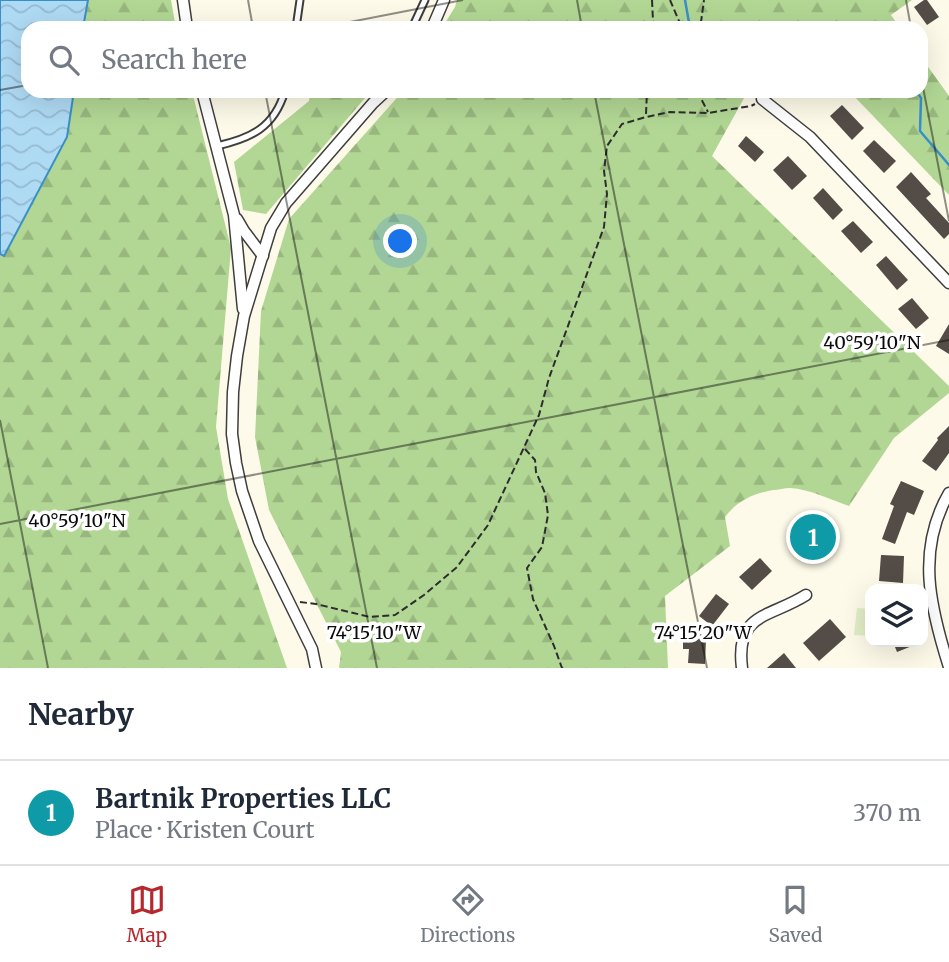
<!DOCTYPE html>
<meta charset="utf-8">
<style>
body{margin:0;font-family:Merriweather,serif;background:#f2f2f3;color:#1f2937}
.controls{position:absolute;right:21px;bottom:21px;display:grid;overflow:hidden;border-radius:14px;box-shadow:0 7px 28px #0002}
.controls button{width:63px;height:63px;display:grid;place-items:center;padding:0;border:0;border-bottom:2px solid #e0e1e3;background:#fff;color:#1f2937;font:35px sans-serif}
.you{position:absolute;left:401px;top:242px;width:24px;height:24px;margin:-18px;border:5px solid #fff;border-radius:50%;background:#1a73e8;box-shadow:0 0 0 10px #1a73e833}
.badge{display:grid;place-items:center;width:46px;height:46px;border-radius:50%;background:#b5282e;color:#fff;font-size:23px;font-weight:700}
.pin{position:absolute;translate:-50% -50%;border:4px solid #fff;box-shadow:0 2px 7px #0006}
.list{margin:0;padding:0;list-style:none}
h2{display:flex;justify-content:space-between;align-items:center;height:91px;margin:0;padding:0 28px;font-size:30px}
h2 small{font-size:23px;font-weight:400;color:#747a83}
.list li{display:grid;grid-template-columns:46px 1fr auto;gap:21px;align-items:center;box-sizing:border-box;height:105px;padding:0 28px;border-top:2px solid #e0e1e3}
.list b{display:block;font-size:26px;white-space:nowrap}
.list p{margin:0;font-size:23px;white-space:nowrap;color:#747a83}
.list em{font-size:23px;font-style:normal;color:#747a83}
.icon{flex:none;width:38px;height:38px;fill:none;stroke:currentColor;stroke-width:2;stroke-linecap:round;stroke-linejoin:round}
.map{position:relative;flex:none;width:949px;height:668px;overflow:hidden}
.search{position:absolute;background:#fff;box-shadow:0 7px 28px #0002;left:21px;right:21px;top:21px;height:77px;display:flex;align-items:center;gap:18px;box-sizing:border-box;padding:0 24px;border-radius:21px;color:#747a83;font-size:26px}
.sheet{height:196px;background:#fff}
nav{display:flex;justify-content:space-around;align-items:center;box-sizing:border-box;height:98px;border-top:2px solid #e0e1e3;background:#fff;font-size:19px;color:#747a83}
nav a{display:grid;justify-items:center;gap:4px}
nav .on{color:#b5282e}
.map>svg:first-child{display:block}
.forest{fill:url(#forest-firs)}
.pitch{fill:#e0eec6}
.water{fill:url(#water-waves);stroke:#398fc8;stroke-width:2}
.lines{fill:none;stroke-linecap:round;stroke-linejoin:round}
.stream{stroke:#398fc8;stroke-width:2.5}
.building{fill:#534c47}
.lane-casing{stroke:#3e3e3e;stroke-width:9}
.street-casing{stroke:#3e3e3e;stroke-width:13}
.path{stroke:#2d2d2d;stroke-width:2;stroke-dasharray:7 3.5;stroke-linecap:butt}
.lane{stroke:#fff;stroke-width:5}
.street{stroke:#fff;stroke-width:10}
.ticks{fill:none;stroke:#0b0b0b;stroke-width:2;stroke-opacity:0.45}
.ticks-label{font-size:18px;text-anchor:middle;fill:#0b0b0b;stroke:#fff;stroke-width:7;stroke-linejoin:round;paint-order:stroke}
</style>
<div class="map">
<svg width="949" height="668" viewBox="0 0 949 668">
<defs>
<pattern id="forest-firs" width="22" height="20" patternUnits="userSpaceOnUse" patternTransform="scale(1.75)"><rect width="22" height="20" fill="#b2d794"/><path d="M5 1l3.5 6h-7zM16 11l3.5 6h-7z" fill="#98b77e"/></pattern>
<pattern id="water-waves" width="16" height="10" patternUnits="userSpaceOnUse" patternTransform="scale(1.75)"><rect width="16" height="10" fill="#afdaf4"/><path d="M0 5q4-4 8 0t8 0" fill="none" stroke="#95bad0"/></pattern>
</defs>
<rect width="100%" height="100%" fill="#fefae9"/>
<g class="forest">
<polygon points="88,0 171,0 176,28 83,28"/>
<polygon points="457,0 912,0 891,15 900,28 442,28 455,7"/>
<polygon points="921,57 949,96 949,195 849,91 921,91"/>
<polygon points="74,91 192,91 231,248 216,427 228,499 287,668 0,668 0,254 4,256 67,137"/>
<polygon points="310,91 371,91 266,214 243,210 234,162 309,101"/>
<path d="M 403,91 L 748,91 L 712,156 L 949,386 L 949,393 L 894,438 L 849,506 C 831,500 810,489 790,488 C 785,488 778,490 773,490 C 753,494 738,500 725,517 L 730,546 L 665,596 L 668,668 L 339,668 L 341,652 L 269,510 L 255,437 L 261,311 L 289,219 Z"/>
</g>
<polygon class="pitch" points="857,608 870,609 870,636 854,635"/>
<polygon class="water" points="0,0 88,0 83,28 28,28 28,91 74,91 67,137 4,256 0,254"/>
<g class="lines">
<g class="stream">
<polyline points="685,0 690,28"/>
<polyline points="916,91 921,98 920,131 949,165"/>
</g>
</g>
<g class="building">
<polygon points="924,0 927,0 939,17 927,25 914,7"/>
<polygon points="842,105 864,128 852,140 830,116"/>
<polygon points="746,136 764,152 755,162 738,146"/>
<polygon points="874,140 896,161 884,173 863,151"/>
<polygon points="788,156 807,176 792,190 773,170"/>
<polygon points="911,172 931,194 926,198 949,223 949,234 944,239 896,187"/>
<polygon points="823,188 843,210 833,220 813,198"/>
<polygon points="853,221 873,242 861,253 841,231"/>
<polygon points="886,256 908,280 897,290 876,265"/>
<polygon points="912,298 929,318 916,329 898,309"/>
<polygon points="949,324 949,354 936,346"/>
<polygon points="949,426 949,453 936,471 922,461 938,440 937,438"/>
<polygon points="901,481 924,491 914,515 907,512 895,544 882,539 894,506 890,504"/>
<polygon points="826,522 832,540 800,552 794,534"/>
<polygon points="881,555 904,556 903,583 879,581"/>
<polygon points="760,558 772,571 752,590 739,577"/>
<polygon points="716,594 729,604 712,626 699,616"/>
<polygon points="830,619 846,637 819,661 803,643"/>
<polygon points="683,638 706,639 705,664 688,663 689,649 683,649"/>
<polygon points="893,642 922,642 897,652"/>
<polygon points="784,653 796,668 767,668"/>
</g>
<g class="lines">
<g class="lane-casing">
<g id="lane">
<polyline points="296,28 300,0"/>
<polyline points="412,28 425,0"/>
<path d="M 217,146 C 251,138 274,128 285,91"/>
</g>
</g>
<g class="street-casing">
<g id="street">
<polyline points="183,0 187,28"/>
<polyline points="432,28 444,0"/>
<polyline points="202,91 234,215 243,309"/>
<polyline points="762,99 810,137 949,283"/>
<polyline points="237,219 244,231 263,256"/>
<path d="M 949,493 C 916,550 930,607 949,667"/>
<polyline points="316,668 312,649 259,541 242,491 236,463 232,434 233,392 237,356 244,316 271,228 286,203 373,103 386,91"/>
<path d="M 742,668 C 735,612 770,618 806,595"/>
</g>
</g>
<g class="path">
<polyline points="652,0 653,21 657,28"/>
<polyline points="670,0 679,21 689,28"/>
<polyline points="652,28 653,22"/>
<polyline points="691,28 701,22 704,0"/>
<polyline points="697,91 708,112"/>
<polyline points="646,114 647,91"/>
<polyline points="525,449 535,460 536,472 545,493 548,515 542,547 527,568 533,599 554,646 562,668 564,668"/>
<polyline points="300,602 316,604 370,617 395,615 424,595 457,567 488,525 539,415 549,378 604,227 607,194 604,171 607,146 622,124 646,117 670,112 708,113 751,106 755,104"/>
</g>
<use href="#lane" class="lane"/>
<use href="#street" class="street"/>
</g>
<path class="ticks" d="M 248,0 L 253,28M 577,0 L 582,28M 906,0 L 911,28M 319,28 L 463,0M 921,77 L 949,221M 0,90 L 28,85M 265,91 L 377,668M 594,91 L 707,668M 0,420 L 48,668M 0,524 L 949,340"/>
<g class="ticks-label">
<text x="872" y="349">40°59'10"N</text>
<text x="77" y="527">40°59'10"N</text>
<text x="374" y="639">74°15'10"W</text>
<text x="703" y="639">74°15'20"W</text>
</g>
</svg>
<div class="controls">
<button><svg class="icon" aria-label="layers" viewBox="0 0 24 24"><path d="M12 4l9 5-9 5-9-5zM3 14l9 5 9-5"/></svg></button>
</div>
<div class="you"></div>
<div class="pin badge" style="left:813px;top:537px;background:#0f9aa8">1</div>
<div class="search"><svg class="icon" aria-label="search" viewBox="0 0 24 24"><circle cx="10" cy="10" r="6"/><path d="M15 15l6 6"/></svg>Search here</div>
</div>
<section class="sheet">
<h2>Nearby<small></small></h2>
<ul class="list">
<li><span class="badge" style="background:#0f9aa8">1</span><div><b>Bartnik Properties LLC</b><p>Place · Kristen Court</p></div><em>370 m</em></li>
</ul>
</section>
<nav>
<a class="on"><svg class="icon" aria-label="map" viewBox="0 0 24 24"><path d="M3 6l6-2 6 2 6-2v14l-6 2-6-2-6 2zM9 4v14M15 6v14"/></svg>Map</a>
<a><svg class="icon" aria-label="directions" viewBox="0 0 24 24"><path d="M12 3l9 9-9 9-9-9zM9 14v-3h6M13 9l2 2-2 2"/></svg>Directions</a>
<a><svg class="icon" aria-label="saved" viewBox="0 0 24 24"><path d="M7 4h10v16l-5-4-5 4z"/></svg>Saved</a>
</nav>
